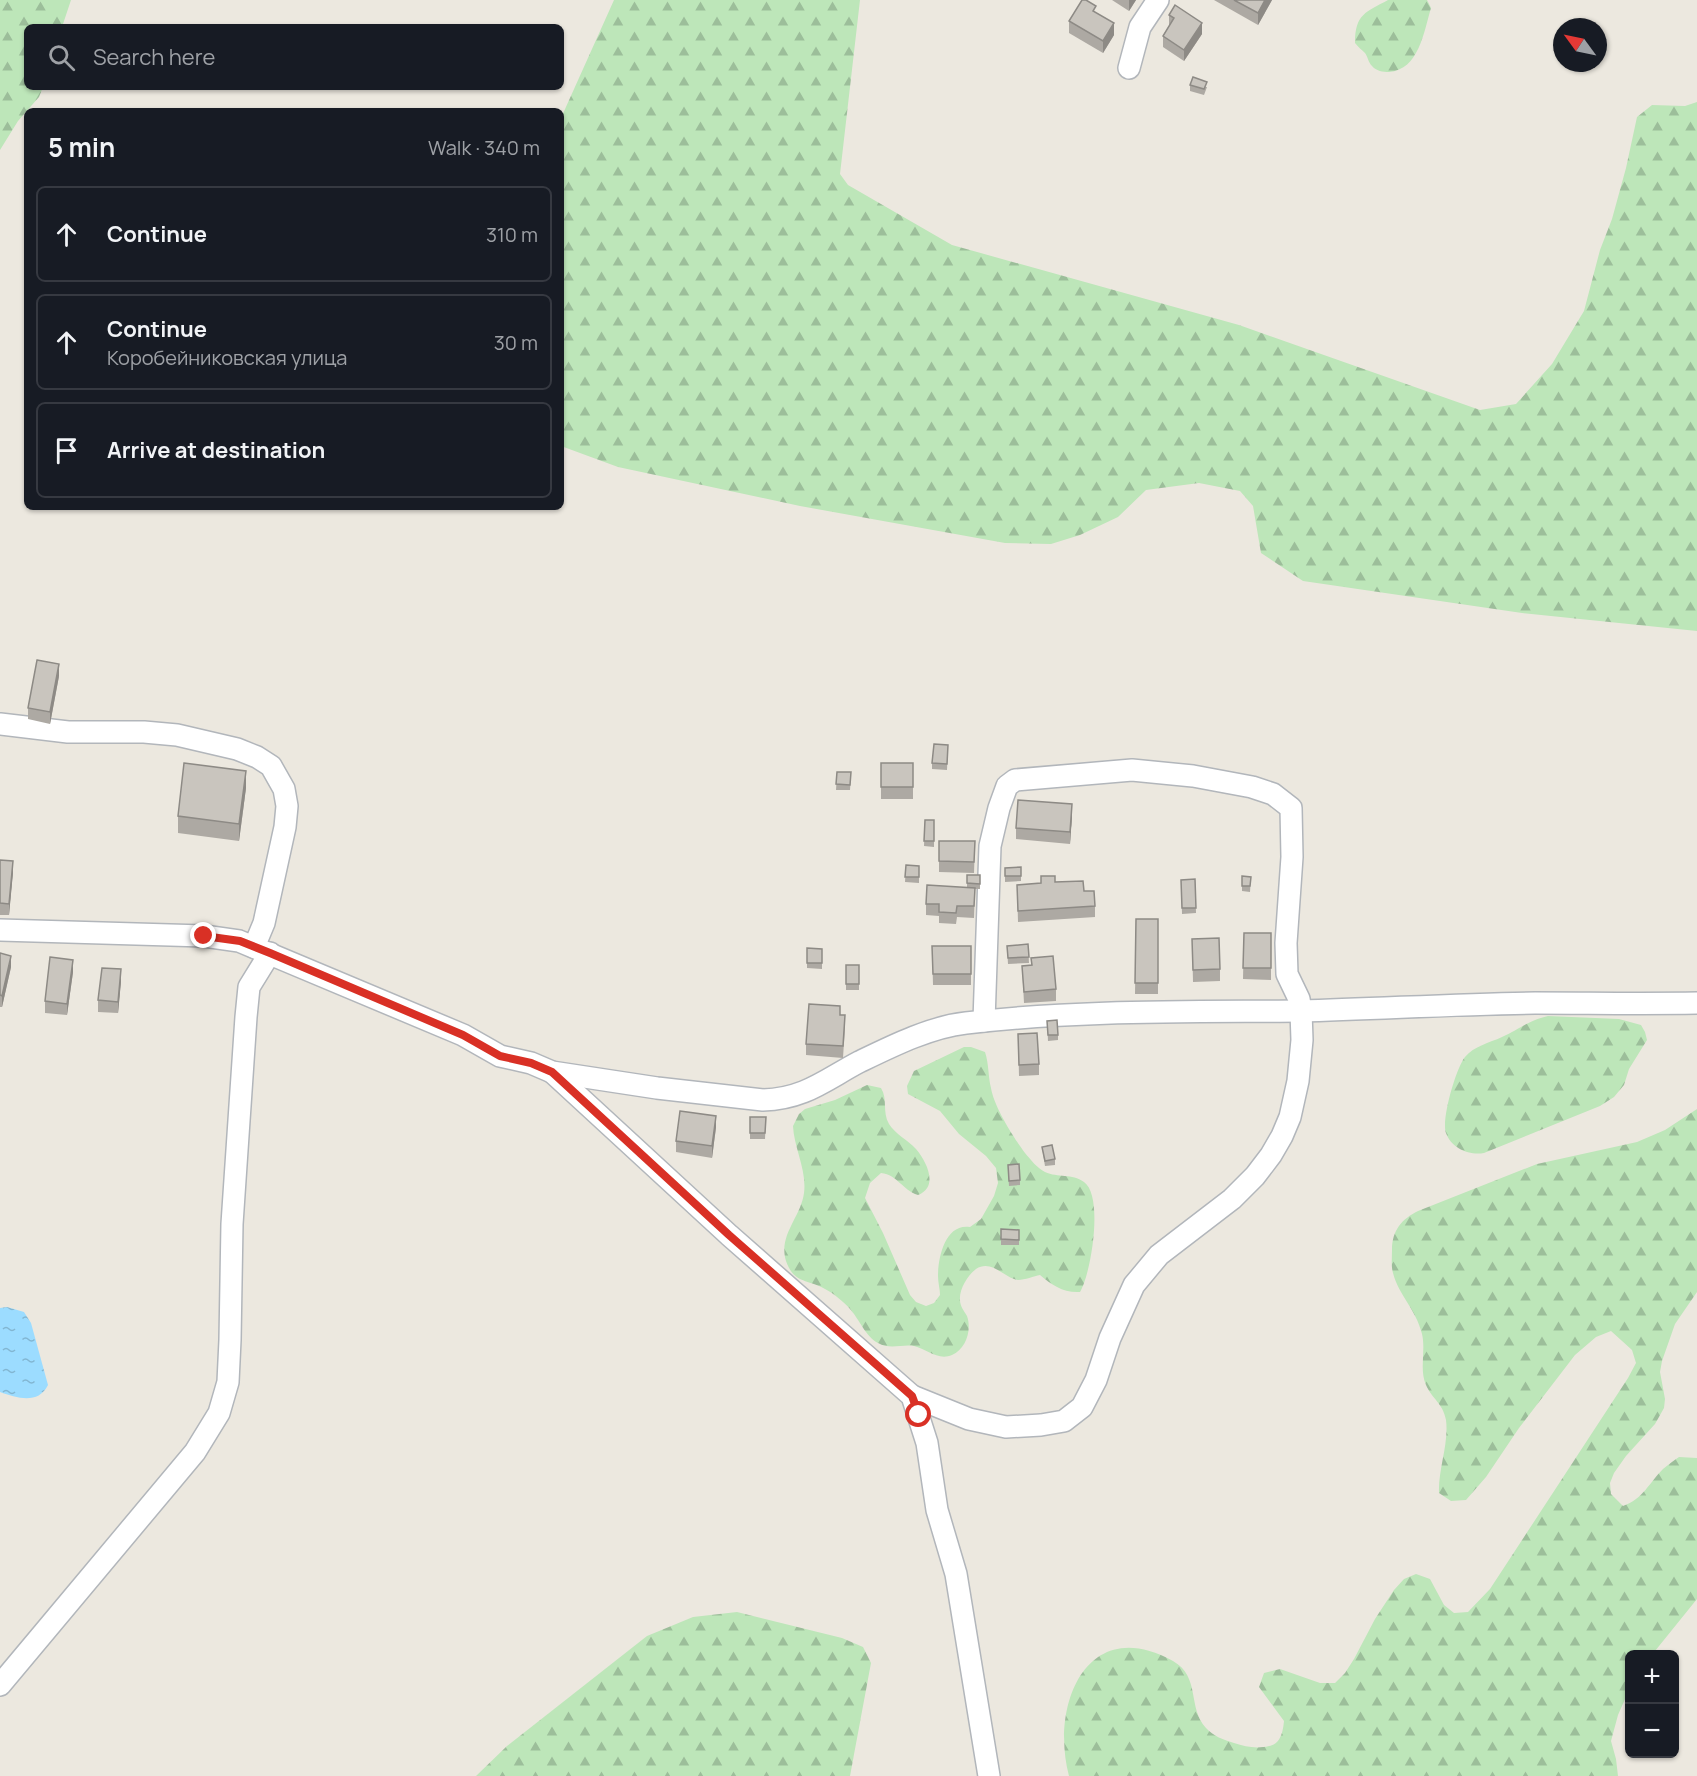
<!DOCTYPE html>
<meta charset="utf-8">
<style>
body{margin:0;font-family:Manrope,sans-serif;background:#20242c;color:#f1f3f6}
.controls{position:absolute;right:18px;bottom:18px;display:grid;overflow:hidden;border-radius:9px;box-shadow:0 2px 4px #0004}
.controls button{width:54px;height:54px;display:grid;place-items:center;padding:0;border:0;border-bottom:2px solid #363941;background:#171b24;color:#f1f3f6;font:30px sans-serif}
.compass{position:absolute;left:1553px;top:18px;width:54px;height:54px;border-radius:50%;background:#171b24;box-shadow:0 2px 4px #0004;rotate:303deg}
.stop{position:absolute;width:18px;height:18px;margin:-14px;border:4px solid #d93025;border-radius:50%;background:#fff}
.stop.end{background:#d93025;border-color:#fff;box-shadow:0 2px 6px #0008}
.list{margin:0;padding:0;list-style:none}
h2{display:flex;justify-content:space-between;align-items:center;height:78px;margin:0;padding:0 24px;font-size:26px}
h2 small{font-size:20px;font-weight:400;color:#9ea1a6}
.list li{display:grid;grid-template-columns:39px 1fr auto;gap:18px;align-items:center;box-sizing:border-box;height:96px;margin:0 12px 12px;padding:0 12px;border:2px solid #363941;border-radius:9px}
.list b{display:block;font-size:22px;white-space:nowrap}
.list p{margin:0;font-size:20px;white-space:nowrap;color:#9ea1a6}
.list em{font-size:20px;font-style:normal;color:#9ea1a6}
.icon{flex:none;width:33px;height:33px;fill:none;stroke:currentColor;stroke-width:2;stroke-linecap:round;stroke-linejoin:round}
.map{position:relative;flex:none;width:1697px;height:1776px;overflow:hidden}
.search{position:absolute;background:#171b24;box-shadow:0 2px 4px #0004;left:24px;top:24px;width:540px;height:66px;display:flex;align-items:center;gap:15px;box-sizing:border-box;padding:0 21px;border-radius:9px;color:#9ea1a6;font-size:22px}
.panel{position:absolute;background:#171b24;box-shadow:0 2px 4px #0004;left:24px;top:108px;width:540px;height:402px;border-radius:9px}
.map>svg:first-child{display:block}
.forest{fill:url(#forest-firs)}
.water{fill:url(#water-ripples)}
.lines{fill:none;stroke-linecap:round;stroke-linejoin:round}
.minor-casing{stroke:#b2b6bb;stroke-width:24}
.minor{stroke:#fff;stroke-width:21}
.wall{fill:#ada9a3}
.shaded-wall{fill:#8d8a85}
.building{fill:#c9c5be;stroke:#8d8a85;stroke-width:1.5}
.route{stroke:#d93025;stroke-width:8}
</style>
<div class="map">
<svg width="1697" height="1776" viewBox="0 0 1697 1776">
<defs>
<pattern id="forest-firs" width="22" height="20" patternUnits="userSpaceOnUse" patternTransform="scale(1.5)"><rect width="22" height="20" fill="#bde6b9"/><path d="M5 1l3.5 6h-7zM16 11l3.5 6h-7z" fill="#9cbe9a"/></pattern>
<pattern id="water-ripples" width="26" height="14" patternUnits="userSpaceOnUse" patternTransform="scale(1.5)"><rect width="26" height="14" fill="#9cdcff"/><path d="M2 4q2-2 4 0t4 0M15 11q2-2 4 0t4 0" fill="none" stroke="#82b6d2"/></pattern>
</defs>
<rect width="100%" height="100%" fill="#ece8df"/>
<g class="forest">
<polygon points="0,0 71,0 62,27 27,27 27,87 43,87 39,97 18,121 0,150"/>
<polygon points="614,0 860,0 840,174 848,185 952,245 1239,325 1480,410 1516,404 1552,364 1584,311 1600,250 1612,219 1626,168 1637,117 1652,105 1685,106 1697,102 1697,631 1522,613 1303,581 1261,553 1253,506 1240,491 1199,483 1146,490 1118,517 1080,535 1051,544 1005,543 800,506 618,467 561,446 561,118"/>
<path d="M 1388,0 L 1427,0 L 1431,8 C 1424,31 1419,70 1389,72 C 1383,72 1376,71 1372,66 C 1368,62 1368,57 1365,53 C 1362,50 1358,47 1355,43 C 1355,14 1366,12 1388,0 Z"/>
<path d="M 1548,1016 L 1619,1019 L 1641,1025 L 1645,1032 L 1647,1040 L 1629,1069 L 1624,1085 L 1614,1097 L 1600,1106 L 1484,1153 C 1470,1156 1451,1148 1446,1133 C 1441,1120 1456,1068 1465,1057 C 1474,1046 1489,1043 1502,1037 C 1520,1029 1527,1021 1548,1016 Z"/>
<path d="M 964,1047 L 971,1047 L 985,1052 C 989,1064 988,1076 991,1088 C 994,1107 1014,1138 1025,1153 C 1031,1160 1037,1168 1045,1172 C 1058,1178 1072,1173 1084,1182 C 1104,1196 1091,1274 1080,1292 C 1063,1293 1052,1285 1040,1275 C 1034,1276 1025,1280 1018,1280 C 1004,1278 992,1259 976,1269 C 968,1275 959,1289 960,1300 C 960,1306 964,1311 967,1316 C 972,1330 966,1349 952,1355 C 938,1361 927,1349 914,1346 C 902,1344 890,1350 878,1343 C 866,1337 859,1319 850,1309 C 844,1302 833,1293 825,1289 C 808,1279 794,1284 786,1261 C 778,1235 801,1217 804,1193 C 807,1170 794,1148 793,1126 L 799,1114 L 805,1109 L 835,1100 L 867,1085 L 881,1088 C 888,1099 882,1112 889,1124 C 895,1134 908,1140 916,1149 C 927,1162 939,1187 918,1195 C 902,1190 898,1175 881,1173 L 870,1183 L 865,1198 L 883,1233 L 910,1295 L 916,1302 L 926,1306 L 934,1303 L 940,1295 C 940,1289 938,1283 938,1276 C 938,1258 945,1223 970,1227 L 981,1219 L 994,1196 L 998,1183 L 996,1168 L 986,1156 L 959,1134 L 940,1111 L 908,1094 L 907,1086 L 914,1071 Z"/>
<path d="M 1697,1109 L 1697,1292 L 1675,1324 L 1662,1361 L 1660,1372 L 1665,1399 L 1664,1408 L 1655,1424 L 1626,1456 L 1614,1473 L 1610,1483 L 1611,1494 L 1623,1506 C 1643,1499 1649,1483 1663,1469 C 1668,1465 1673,1461 1679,1457 L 1697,1458 L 1697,1599 L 1655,1651 L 1651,1654 L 1630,1654 L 1629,1690 L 1618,1715 L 1611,1741 L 1616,1759 L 1618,1776 L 1069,1776 C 1050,1705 1087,1613 1173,1661 C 1201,1677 1187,1707 1206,1728 C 1213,1736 1224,1740 1234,1743 C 1246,1747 1257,1749 1269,1746 C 1281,1744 1283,1731 1284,1721 L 1259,1687 L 1264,1673 L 1280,1669 L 1320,1683 L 1335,1683 L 1345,1673 L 1354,1659 L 1375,1619 L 1394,1590 L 1404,1579 L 1416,1574 L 1430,1579 L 1444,1605 L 1454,1613 L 1468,1612 L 1490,1589 L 1628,1378 L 1636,1363 L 1632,1350 L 1611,1331 L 1596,1337 L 1575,1355 L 1519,1428 L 1486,1477 L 1466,1500 L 1451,1501 L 1439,1493 C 1438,1469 1449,1444 1446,1420 C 1443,1403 1432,1399 1426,1385 C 1419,1369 1426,1351 1422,1334 C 1416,1309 1399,1296 1393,1273 C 1391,1266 1392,1257 1392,1250 C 1392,1230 1402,1219 1418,1211 L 1537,1164 L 1637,1142 L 1665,1130 Z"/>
<polygon points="737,1612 842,1638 863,1647 871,1663 850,1776 476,1776 507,1746 647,1636 693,1617"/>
</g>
<path class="water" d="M 7,1307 L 24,1312 L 31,1323 L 48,1385 C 38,1405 17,1398 0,1392 L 0,1308 Z"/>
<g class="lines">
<g class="minor-casing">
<g id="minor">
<polyline points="1129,68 1140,27 1158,0"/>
<polyline points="0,724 68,732 144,732 177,735 237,749 257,757 271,766 284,789 287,806 285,827 264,923 254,947"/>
<path d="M 0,930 L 204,936 L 239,941 L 463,1035 L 500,1056 L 531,1063 L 552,1072 L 657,1088 L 763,1100 C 804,1099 825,1080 859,1062 C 892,1046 930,1027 966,1023 C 1077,1010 1189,1012 1300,1011 C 1379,1009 1456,1004 1535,1003 C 1589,1003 1643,1004 1697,1003"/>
<polyline points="552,1072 729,1235 912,1396 927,1443 937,1510 956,1574 989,1776"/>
<polyline points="912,1396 969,1419 1006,1427 1041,1425 1064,1421 1082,1407 1096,1380 1110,1338 1134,1285 1159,1255 1232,1199 1255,1176 1271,1155 1282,1136 1290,1117 1298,1081 1302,1040 1301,1011 1299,999 1287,974 1286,943 1292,857 1291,808 1273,794 1252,787 1193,776 1132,770 1015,780 1007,786 999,808 990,846 984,1021"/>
<polyline points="0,1685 195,1452 219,1413 228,1382 230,1340 232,1224 246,1017 249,987 270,953"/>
</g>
</g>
<use href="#minor" class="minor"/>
</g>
<g class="wall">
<polygon points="1112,0 1136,0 1129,11"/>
<polygon points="1214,0 1272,0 1258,25"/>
<polygon points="1096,13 1114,35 1103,53 1069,33 1069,21"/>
<polygon points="1169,15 1202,34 1184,61 1163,47 1163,36 1169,26"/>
<polygon points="1190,85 1207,87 1204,95 1190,91"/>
<polygon points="59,676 50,724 28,719 28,708"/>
<polygon points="948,745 947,770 932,769 932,763"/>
<rect x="881" y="763" width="32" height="36"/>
<polygon points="837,772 851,772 850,790 836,790"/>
<polygon points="246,788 239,841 178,833 178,816"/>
<polygon points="1072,816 1070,844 1016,839 1016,828"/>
<polygon points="925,820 934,820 934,847 924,846"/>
<polygon points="939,841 975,841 974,873 939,872"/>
<polygon points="0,860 13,872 9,915 0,915"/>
<polygon points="906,865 919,866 919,883 905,882"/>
<polygon points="1021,867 1021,881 1005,882 1005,868"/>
<polygon points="967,875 980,875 980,889 975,889 974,918 957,917 956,924 939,923 939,916 926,915 926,904 967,887"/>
<polygon points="1242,876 1251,877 1250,892 1242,891"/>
<polygon points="1195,879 1196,913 1182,914 1181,880"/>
<polygon points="1055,882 1084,891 1095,906 1095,917 1018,922 1017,885"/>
<polygon points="1136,919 1158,919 1158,994 1135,994"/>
<polygon points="1244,933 1271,933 1271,980 1243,979"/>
<polygon points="1192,939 1220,969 1220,981 1193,982"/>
<polygon points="1028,944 1029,963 1008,964 1007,946"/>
<polygon points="932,946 971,946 971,985 933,985"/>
<polygon points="807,948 822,949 822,969 807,968"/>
<polygon points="0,953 11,967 2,1007 0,1007"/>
<polygon points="1031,958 1056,989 1056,1001 1024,1003 1022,966 1031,965"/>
<rect x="846" y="965" width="13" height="25"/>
<polygon points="73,972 67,1015 45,1013 45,1001"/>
<polygon points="121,981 118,1013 98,1012 98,1000"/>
<polygon points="840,1015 845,1027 843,1058 806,1055 806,1044"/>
<polygon points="1047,1021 1058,1035 1058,1040 1048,1041"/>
<polygon points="1018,1034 1039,1064 1039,1075 1019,1076"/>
<polygon points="750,1117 766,1117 765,1139 750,1139"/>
<polygon points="716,1127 712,1158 676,1152 676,1141"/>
<polygon points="1042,1147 1055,1159 1055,1165 1045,1166"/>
<polygon points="1008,1171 1020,1180 1020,1185 1009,1186"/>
<polygon points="1001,1229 1019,1230 1019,1245 1001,1245"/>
</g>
<g class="shaded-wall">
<polygon points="1129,0 1136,0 1129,11"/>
<polygon points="1265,0 1272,0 1258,25 1258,13"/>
<polygon points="1114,23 1114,35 1103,53 1103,41"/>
<polygon points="1202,23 1202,34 1184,61 1184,50"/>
<polygon points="59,664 59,676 50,724 50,712"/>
<polygon points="246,771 246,788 239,841 239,824"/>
<polygon points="1072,804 1072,816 1070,844 1070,832"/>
<polygon points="13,861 13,872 9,915 9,904"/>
<polygon points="11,956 11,967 2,1007 2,996"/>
<polygon points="73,960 73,972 67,1015 67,1004"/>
<polygon points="121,969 121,981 118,1013 118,1002"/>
<polygon points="716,1116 716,1127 712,1158 712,1146"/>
</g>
<g class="building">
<polygon points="1082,0 1086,0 1096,6 1093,11 1114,23 1103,41 1069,21"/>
<polygon points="1234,0 1265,0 1258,13"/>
<polygon points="1175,5 1202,23 1184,50 1163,36 1174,18 1169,15"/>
<polygon points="1193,77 1207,82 1204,89 1190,85"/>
<polygon points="37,660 59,664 50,712 28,708"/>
<polygon points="934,744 948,745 947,764 932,763"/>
<polygon points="184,763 246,771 239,824 178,816"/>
<rect x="881" y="763" width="32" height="24"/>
<polygon points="837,772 851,772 850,785 836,784"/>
<polygon points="1018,800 1072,804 1070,832 1016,828"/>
<polygon points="925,820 934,820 934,841 924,841"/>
<polygon points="939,841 975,841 974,862 939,861"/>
<polygon points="0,860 13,861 9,904 0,903"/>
<polygon points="906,865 919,866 919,877 905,877"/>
<polygon points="1021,867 1021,876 1005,876 1005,868"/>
<polygon points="967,875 980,875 980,884 967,883"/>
<polygon points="1041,876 1055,876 1055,882 1083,881 1084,891 1094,891 1095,906 1018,911 1017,885 1041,883"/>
<polygon points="1242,876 1251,877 1250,886 1242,886"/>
<polygon points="1195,879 1196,908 1182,908 1181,880"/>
<polygon points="927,885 975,888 974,906 957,906 956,913 939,912 939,904 926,904"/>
<polygon points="1136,919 1158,919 1158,983 1135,983"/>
<polygon points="1244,933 1271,933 1271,968 1243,968"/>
<polygon points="1219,938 1220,969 1193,970 1192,939"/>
<polygon points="1028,944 1029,957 1008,958 1007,946"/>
<polygon points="932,946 971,946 971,974 933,974"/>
<polygon points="807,948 822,949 822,963 807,963"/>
<polygon points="0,953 11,956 2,996 0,995"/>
<polygon points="1053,956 1056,989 1024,992 1022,966 1032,965 1031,958"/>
<polygon points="50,957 73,960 67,1004 45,1001"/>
<rect x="846" y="965" width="13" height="19"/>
<polygon points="102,968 121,969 118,1002 98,1000"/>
<polygon points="809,1004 840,1006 840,1015 845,1015 843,1046 806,1044"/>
<polygon points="1057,1020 1058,1035 1048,1035 1047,1021"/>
<polygon points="1037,1033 1039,1064 1019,1065 1018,1034"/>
<polygon points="680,1111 716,1116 712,1146 676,1141"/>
<polygon points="750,1117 766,1117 765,1133 750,1133"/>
<polygon points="1052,1145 1055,1159 1045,1161 1042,1147"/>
<polygon points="1019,1164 1020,1180 1009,1181 1008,1165"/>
<polygon points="1001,1229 1019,1230 1019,1240 1001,1239"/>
</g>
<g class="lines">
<polyline class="route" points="204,936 240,941 270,953 463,1035 500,1056 531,1063 552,1072 729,1235 912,1396 919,1415"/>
</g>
</svg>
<div class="controls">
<button>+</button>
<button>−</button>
</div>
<svg class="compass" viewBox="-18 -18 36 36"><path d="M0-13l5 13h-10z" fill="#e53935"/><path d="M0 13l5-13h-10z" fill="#9ea1a6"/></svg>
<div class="stop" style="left:919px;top:1415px"></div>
<div class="stop end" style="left:204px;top:936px"></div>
<div class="search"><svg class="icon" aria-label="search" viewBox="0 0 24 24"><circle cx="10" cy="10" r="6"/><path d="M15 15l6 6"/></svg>Search here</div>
<section class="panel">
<h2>5 min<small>Walk · 340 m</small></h2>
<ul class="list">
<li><svg class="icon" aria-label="ahead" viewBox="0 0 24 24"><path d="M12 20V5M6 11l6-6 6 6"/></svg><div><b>Continue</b></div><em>310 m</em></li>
<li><svg class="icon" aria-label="ahead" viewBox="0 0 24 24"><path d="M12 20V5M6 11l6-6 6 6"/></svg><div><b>Continue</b><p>Коробейниковская улица</p></div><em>30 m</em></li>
<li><svg class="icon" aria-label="arrive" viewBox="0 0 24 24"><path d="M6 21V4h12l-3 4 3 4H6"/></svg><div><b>Arrive at destination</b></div></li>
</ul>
</section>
</div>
